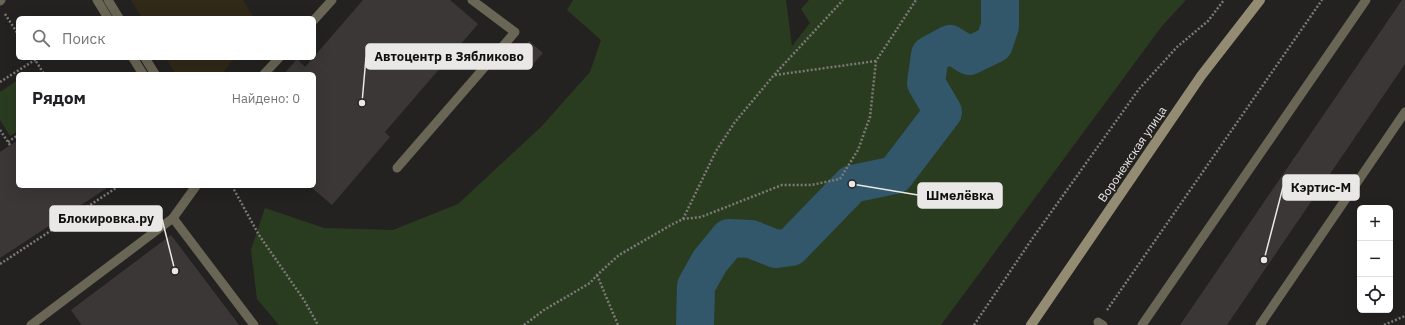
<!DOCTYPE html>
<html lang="ru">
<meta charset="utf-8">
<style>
body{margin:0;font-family:"IBM Plex Sans",sans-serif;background:#f2f2f2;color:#202124}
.controls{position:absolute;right:12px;bottom:12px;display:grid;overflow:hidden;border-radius:6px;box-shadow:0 4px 16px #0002}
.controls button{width:36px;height:36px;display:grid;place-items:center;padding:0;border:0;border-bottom:1px solid #e0e0e0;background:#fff;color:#202124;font:20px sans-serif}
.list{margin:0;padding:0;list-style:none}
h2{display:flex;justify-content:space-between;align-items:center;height:52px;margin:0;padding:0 16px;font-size:17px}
h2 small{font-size:13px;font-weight:400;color:#757577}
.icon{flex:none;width:22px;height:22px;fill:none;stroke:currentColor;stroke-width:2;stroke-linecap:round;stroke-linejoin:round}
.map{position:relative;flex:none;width:1405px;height:325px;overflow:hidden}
.search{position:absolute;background:#fff;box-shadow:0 4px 16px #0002;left:16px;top:16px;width:300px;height:44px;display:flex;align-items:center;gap:10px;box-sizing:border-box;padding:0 14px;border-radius:6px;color:#757577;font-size:15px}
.panel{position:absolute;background:#fff;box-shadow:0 4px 16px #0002;left:16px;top:72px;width:300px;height:116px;border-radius:6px}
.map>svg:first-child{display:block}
.commercial{fill:#312918}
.green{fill:#2a3c20}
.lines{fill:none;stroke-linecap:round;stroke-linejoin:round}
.river{stroke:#32566a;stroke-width:38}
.building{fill:#3a3736}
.path{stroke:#7c7a78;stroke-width:2.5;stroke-dasharray:2 2;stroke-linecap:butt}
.lane{stroke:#6a6656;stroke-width:9}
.secondary{stroke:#938c73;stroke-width:10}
.labels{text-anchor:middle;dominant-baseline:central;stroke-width:3;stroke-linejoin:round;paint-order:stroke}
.street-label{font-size:12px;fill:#e9e8e6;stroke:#242220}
.leader{fill:none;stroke:#e9e8e6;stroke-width:1.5}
.callout-dot{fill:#e9e8e6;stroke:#242220;stroke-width:1.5}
.callout{fill:#e9e8e6;stroke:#e9e8e6;stroke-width:1.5}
.callout-label{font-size:13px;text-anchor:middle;font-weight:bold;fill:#111}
</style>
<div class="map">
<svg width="1405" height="325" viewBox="0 0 1405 325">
<rect width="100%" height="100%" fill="#242220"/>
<g class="commercial">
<polygon points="131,0 243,0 254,18 142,18"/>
<polygon points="166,58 234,58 222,74 176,74"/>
</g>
<g class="green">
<polygon points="573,0 786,0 792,46 810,23 801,9 809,0 1186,0 1162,26 941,325 279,325 257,299 251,250 265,208 324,228 393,230 458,204 541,127 590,72 601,40 567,10"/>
<polygon points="18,80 18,131 10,136 0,120 0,92"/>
</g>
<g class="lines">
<polyline class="river" points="695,325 696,286 710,261 729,238 751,239 776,249 791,247 852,184 895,175 943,112 926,83 930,55 950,44 969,56 994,44 1000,26 1000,0"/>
</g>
<g class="building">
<polygon points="363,0 450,0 478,24 385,132 390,137 332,205 310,186 314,186 314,74 284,74 297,59 305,67"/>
<polygon points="1402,0 1405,0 1405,64 1227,325 1180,325"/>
<polygon points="529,41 543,53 528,70 514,59"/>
<polygon points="18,140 18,186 106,186 107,188 0,258 0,152"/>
<polygon points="171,235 239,325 80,325 81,324 71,310"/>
</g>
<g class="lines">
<g class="path">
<polyline points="5,14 18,34"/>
<polyline points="34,58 44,74"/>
<polyline points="775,75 876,61"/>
<polyline points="0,82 38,58"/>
<polyline points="0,130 10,145"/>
<polyline points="8,142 18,135"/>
<polyline points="232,186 259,235 304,300 318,325"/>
<polyline points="683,219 716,151 735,122 774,75 843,0"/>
<polyline points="0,264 119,186"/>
<polyline points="597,275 618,325"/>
<polyline points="1107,310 1322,0"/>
<polyline points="524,325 544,310 590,283 597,275 619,255 671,225 683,219 701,217 782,185 811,185 840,179 858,150 870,117 876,61 916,0"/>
<polyline points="974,325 1032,239 1139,89 1177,47 1208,21 1224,0"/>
<polyline points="1384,325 1405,316"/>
</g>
<g class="lane">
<polyline points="97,0 108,18"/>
<polyline points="108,0 119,18"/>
<polyline points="0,1 1,0"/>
<polyline points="314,20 332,0"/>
<polyline points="133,58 143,74"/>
<polyline points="145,58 155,74"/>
<polyline points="264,74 279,58"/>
<polyline points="397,168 515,32 472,0"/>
<polyline points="173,218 254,325"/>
<polyline points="1098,322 1103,325"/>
<polyline points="31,325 173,218 196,186"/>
<polyline points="1142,325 1366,0"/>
<polyline points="1260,325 1405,112"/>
</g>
<polyline class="secondary" points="1031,325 1201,76 1260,0"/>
</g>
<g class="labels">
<g class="street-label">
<text transform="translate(1132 154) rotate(-56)">Воронежская улица</text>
</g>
</g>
<path class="leader" d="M362 103L366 57M1264 260L1283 187M852 184L918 195M175 271L162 219"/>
<g class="callout-dot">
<circle cx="362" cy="103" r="4"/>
<circle cx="1264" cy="260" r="4"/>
<circle cx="852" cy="184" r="4"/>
<circle cx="175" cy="271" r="4"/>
</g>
<g class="callout">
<rect x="366" y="44" width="166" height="25" rx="4"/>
<rect x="1283" y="175" width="76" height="25" rx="4"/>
<rect x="918" y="183" width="84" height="25" rx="4"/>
<rect x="50" y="206" width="112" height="25" rx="4"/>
</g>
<g class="callout-label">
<text x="449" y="61">Автоцентр в Зябликово</text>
<text x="1321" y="192">Кэртис-М</text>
<text x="960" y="200">Шмелёвка</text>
<text x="106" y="223">Блокировка.ру</text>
</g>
</svg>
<div class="controls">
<button>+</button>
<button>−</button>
<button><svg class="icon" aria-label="locate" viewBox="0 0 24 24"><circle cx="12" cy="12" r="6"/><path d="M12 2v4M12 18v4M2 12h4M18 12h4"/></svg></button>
</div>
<div class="search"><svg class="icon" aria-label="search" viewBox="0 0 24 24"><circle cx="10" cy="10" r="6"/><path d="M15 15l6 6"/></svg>Поиск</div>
<section class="panel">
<h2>Рядом<small>Найдено: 0</small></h2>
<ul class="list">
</ul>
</section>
</div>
